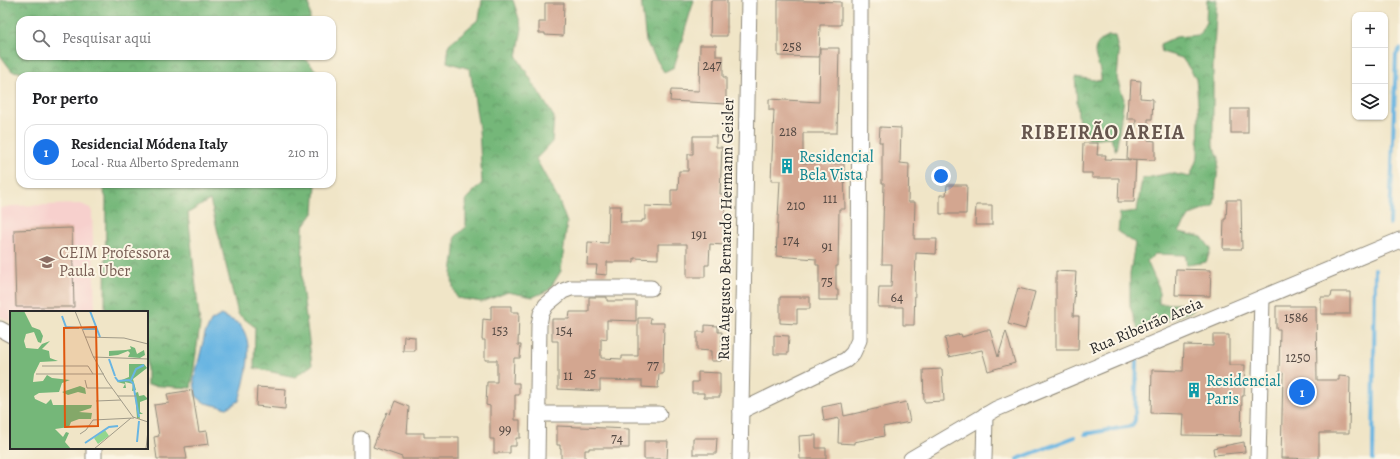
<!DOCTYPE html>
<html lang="pt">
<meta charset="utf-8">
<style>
body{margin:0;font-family:Alegreya,serif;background:#f6f6f6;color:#202124}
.controls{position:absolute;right:12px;top:12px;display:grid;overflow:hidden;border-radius:8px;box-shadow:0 1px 3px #0004}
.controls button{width:36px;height:36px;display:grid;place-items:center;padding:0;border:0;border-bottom:1px solid #e0e0e0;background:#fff;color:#202124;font:20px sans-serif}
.you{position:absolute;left:941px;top:176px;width:14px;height:14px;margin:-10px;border:3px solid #fff;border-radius:50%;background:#1a73e8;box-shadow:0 0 0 6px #1a73e833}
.badge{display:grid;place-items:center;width:26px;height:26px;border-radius:50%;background:#1a73e8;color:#fff;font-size:13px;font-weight:700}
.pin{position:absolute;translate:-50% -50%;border:2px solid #fff;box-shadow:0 1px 4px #0006}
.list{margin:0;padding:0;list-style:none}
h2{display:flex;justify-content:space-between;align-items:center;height:52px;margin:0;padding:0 16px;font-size:17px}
h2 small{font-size:13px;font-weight:400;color:#757577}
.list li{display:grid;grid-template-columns:26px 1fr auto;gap:12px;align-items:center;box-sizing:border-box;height:56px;margin:0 8px 8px;padding:0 8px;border:1px solid #e0e0e0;border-radius:12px}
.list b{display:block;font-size:15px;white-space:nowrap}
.list p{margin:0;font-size:13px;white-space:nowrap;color:#757577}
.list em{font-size:13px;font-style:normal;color:#757577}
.icon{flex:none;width:22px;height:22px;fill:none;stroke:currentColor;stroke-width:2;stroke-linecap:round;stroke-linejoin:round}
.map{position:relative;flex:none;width:1400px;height:459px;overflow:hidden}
.search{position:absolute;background:#fff;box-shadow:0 1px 3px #0004;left:16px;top:16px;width:320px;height:44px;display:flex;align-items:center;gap:10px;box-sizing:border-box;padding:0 14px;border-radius:12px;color:#757577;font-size:15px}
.panel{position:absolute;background:#fff;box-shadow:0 1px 3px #0004;left:16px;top:72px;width:320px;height:116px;border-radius:12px}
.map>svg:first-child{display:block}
.built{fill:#f7d0cd}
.forest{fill:url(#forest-crowns);stroke:#507152}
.water{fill:#69b5e2;stroke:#4a7086}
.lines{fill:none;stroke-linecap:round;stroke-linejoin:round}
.stream{stroke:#69b5e2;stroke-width:4}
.building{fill:#d3a690}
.minor-casing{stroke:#8e8879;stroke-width:17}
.minor{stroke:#fff;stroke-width:15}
.labels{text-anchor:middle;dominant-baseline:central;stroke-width:4;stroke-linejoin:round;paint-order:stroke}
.number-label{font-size:14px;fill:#554a44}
.culture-label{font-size:16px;fill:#0d838f;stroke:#fcf5e5;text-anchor:start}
.street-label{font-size:16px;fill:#2b2b2b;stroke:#fcf5e5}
.education-label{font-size:16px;fill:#785e54;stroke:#fcf5e5;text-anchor:start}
.district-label{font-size:20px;font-weight:bold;letter-spacing:1px;fill:#66564e;stroke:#fcf5e5}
.inset-river{fill:none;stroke:#69b5e2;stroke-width:2}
.inset-road{fill:none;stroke:#a19b89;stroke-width:1}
.view{fill:#df570e;fill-opacity:0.15;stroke:#df570e;stroke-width:2}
.inset-edge{fill:none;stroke:#2b2b2b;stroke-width:2}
</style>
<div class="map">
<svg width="1400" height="459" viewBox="0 0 1400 459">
<defs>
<pattern id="forest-crowns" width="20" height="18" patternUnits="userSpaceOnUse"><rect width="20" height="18" fill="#75b779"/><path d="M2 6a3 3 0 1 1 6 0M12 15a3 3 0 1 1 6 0" fill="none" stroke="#609563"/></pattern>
</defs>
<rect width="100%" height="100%" fill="#fcf5e5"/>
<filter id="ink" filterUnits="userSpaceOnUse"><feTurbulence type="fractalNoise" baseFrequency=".025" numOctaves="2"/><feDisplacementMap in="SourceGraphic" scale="8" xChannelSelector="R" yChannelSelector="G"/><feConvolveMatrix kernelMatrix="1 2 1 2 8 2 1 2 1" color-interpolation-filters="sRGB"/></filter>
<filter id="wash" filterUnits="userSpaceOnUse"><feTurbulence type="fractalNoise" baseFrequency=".012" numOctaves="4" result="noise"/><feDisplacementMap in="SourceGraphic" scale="16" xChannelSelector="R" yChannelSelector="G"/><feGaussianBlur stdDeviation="0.9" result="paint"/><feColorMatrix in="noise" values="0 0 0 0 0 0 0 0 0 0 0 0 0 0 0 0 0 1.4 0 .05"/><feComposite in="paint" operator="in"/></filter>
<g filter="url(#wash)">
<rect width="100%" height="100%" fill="#f0e5c7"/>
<polygon class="built" points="81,204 90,208 92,212 95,312 11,312 11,322 0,316 0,208 11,206"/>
<g class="forest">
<polygon points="0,0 309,0 310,20 20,20 20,56 302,56 322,76 48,76 12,71 0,55"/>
<path d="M 482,0 L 513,0 L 522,28 L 517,57 L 554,117 L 552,142 L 536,159 L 559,201 L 567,223 L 561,271 L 549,290 L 533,297 L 508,292 L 482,302 L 457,298 C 446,274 457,262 455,237 L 466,227 L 466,199 L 482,183 L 479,129 L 470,69 L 447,62 L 449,44 L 479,19 Z"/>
<polygon points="641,0 694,0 674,67 664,72 646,42"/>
<polygon points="1207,0 1217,0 1213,64 1213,144 1219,158 1214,206 1190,215 1179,232 1202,237 1211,249 1206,262 1187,265 1185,255 1155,254 1147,261 1159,288 1159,304 1193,304 1194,310 1139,332 1130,306 1130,274 1135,243 1118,232 1120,213 1137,211 1142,179 1170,173 1190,177 1198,156 1199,115 1196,78 1182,58 1162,52 1160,44 1176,37 1199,35 1206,22"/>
<path d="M 1108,36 L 1115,36 L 1119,54 L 1117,79 L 1124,99 L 1116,151 L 1110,137 L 1088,139 L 1079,127 L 1075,77 L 1101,81 C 1102,61 1083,49 1108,36 Z"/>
<polygon points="101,184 316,184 314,212 303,227 302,286 312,365 295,377 254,368 255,327 238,314 210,200 188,213 200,325 191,388 147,385 147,312 105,312 106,198"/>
</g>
<path class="water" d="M 221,315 C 226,318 236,321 240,325 C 256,344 245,380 239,401 L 227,408 L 205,403 L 196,396 L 194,380 L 205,334 L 211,321 Z"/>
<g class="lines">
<g class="stream">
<polyline points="1390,224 1396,55 1400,49"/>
<polyline points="1085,434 1132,426 1135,420 1137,361"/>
<polyline points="1017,459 1075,437"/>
<polyline points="1373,459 1375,269"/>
</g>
</g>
<g id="blocks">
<g class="building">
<polygon points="711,0 727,0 727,36 710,36"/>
<polygon points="778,0 841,2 841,25 820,25 819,57 778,56"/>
<polygon points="545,3 564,3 563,36 545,35 545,33 539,33 539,22 545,22"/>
<polygon points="700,45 716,45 716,56 723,56 723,77 726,77 726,104 670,101 671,90 699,91"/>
<polygon points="820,48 839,48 837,133 803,133 803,163 844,164 845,209 839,209 838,266 836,266 836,290 838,290 838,300 819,300 819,265 816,265 816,259 776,256 780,181 771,181 774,110 769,110 769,99 819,102"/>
<polygon points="1131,80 1141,81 1140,98 1153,99 1152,119 1148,119 1148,140 1155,141 1155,160 1127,159 1128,140 1135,140 1136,119 1127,119 1128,98 1130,98"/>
<rect x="1231" y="109" width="17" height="24"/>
<polygon points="880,127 901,128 900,163 909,164 908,202 915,202 914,239 937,239 936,254 916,253 914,325 903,325 903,307 878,307 879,287 891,287 892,264 882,264 884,183 882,183 882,142 879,142"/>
<polygon points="693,136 716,136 716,147 722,147 720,194 725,194 724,245 710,244 709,265 705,265 705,277 687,277 687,244 658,244 658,259 634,258 634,262 607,262 607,275 596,274 597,265 587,265 588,242 608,243 609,206 621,206 620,222 642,222 642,220 645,220 645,206 671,207 671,190 678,190 679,171 688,171 688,154 693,154"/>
<polygon points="1083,143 1098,143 1097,155 1106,155 1105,159 1136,160 1134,202 1118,202 1119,178 1092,178 1092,173 1082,173"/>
<polygon points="947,185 967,185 966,214 940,214 940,195 946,195"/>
<polygon points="1227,200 1241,200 1242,249 1223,249 1224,219 1226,219"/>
<polygon points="976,205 992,205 992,225 975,225"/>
<polygon points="72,228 74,307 16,307 14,230"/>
<polygon points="1176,269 1211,270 1210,296 1175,295"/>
<polygon points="1056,271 1076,272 1073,316 1079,316 1078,350 1056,350"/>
<polygon points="1018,288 1035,292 1025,329 1008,324"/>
<polygon points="1332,292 1350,292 1350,314 1321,314 1321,297 1331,297"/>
<polygon points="589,297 607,297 607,301 636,301 636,321 607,320 607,339 601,338 601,358 622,359 622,356 638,356 638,318 651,318 650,323 664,323 663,374 659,374 658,388 642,387 642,381 600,380 600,391 558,389 558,341 552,341 552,319 569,319 570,312 589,312"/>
<polygon points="780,297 810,297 810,309 797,309 797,324 780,323"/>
<polygon points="491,306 511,306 511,312 519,312 518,345 521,345 520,358 514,358 513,383 519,383 519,395 515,395 515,420 520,420 520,438 516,438 516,446 510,446 510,453 494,453 494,439 490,439 490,406 486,405 487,382 497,382 497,360 485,360 485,340 482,340 483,319 491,320"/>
<polygon points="1276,306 1316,306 1317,380 1339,380 1339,376 1350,377 1349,433 1319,433 1319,459 1281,458 1283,373 1279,373 1280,329 1276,329"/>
<polygon points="705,325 718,326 718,332 722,332 721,361 711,361 711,351 697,350 697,332 705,332"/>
<polygon points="985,330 990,330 998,357 1006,331 1015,363 988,371 982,350 949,357 945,338 961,334 962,337"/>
<polygon points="774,335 789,336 788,354 774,354"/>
<polygon points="1213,335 1229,335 1229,365 1245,365 1244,396 1242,396 1241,436 1182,435 1183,414 1151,413 1152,370 1183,371 1184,345 1213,346"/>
<polygon points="404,336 415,337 415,351 403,351"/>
<polygon points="942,369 944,401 924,402 923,370"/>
<polygon points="698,372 720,373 720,397 704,397 704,393 692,393 692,382 698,382"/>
<polygon points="257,387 286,389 285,409 256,406"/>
<polygon points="192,390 199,432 207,431 209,444 185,447 187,459 157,459 154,437 159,436 154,405 169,403 167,394"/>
<polygon points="395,401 409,407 407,433 424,433 424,437 459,437 459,459 402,459 402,457 373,447 387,412 390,414"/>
<polygon points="906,402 910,422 883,427 884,436 854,442 854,444 838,443 839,418 824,421 822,407 842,403 844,416"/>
<polygon points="557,426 629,429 629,448 589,448 589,450 585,450 585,459 561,459 561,449 560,449 560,445 557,445"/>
<polygon points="816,435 816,448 826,448 826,459 800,459 799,436"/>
<polygon points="693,438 717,438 716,454 693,454"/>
<polygon points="644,441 668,441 667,459 644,459"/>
<polygon points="1244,442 1245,452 1214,455 1213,448"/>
</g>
</g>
</g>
<g filter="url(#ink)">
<use href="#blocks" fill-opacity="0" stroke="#8e8879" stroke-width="1"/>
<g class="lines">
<g class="minor-casing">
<g id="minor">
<polyline points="0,329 11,335"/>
<polyline points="741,411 846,360 853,353 859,340 860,0"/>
<polyline points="538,414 659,414"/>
<polyline points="361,439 361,459"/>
<polyline points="94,448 94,459"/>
<polyline points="537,459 539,325 541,314 546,305 563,291 571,288 651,288"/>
<polyline points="740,459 749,0"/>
<polyline points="911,459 996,409 1400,240"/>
<polyline points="984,459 985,415"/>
<polyline points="1258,459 1262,298"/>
</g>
</g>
<use href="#minor" class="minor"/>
</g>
</g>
<defs>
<g id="building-bare" transform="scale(1.2)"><path d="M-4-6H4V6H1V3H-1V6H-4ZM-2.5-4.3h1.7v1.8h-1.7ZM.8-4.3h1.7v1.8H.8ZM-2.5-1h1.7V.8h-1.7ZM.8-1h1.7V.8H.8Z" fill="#0f9aa8" stroke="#fcf5e5" stroke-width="2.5" paint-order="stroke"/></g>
<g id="school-bare" transform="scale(1.2)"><path d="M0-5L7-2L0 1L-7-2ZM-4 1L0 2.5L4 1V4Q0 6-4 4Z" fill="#8d6e63" stroke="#fcf5e5" stroke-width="2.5" paint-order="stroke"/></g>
</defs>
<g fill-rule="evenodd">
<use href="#building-bare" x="787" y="166"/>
<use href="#school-bare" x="47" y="262"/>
<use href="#building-bare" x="1194" y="390"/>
</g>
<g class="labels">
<g class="number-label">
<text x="792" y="46">258</text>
<text x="712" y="65">247</text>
<text x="788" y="131">218</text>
<text x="830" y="198">111</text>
<text x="796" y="205">210</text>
<text x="699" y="234">191</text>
<text x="791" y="240">174</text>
<text x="827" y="246">91</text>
<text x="827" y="281">75</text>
<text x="897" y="297">64</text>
<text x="1296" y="317">1586</text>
<text x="500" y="330">153</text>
<text x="564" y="330">154</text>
<text x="1298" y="357">1250</text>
<text x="653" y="365">77</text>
<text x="590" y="373">25</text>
<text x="568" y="375">11</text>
<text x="505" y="429">99</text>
<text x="617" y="438">74</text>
</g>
<g class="culture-label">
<text x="799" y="157">Residencial<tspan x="799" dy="18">Bela Vista</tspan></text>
<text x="1206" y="381">Residencial<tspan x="1206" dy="18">Paris</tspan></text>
</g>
<g class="street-label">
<text transform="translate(726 229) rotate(-89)">Rua Augusto Bernardo Hermann Geisler</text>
<text transform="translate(1146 326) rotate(-23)">Rua Ribeirão Areia</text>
</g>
<g class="education-label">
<text x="59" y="253">CEIM Professora<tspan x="59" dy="18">Paula Uber</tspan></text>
</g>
<g class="district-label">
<text x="1103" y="132">RIBEIRÃO AREIA</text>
</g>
</g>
<g transform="translate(10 311)">
<rect width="138" height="138" fill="#f0e5c7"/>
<path d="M 0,0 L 14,0 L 22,16 L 30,19 L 33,25 L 31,32 L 28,31 L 24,21 L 16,23 L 14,30 L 16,37 L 28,38 L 32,33 L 40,30 L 32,38 L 39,40 L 40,47 L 48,50 L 30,51 L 24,63 L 23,71 L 33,70 L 37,64 L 42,67 L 60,69 L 52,72 L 49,81 L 29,82 L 24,85 L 25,88 L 36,93 L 41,88 L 43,94 L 82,94 L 81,97 L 69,101 L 82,102 L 81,108 L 69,108 L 61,111 L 59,116 L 45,118 L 53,126 L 56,121 L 59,122 L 55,131 L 61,138 L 0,138 ZM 120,35 L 125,37 L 127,43 L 134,39 L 135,44 L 130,47 L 118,46 L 120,42 L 118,40 L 108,44 L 99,45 L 99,40 L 116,39 L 121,38 ZM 119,53 L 134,53 L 137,57 L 123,68 L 126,79 L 122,80 L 123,73 L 115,71 L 116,77 L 113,77 L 115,73 L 107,71 L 119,66 ZM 70,75 L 75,77 L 76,83 L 68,81 L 58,84 L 52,81 ZM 128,81 L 129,85 L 134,84 L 138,88 L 130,91 L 130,101 L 133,103 L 129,103 L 130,108 L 127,107 L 125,82 Z" fill="#75b779"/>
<path d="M 95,119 L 99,125 L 88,133 L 84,127 Z" fill="#92d68e"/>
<path class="inset-river" d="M 80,0 L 90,26M 52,5 L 56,16 L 69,17M 73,18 L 86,18M 99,48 L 105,65M 105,66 L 108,70 L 119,69 L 123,72 L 129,106M 121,69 L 126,58 L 134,54M 127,131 L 129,110M 75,132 L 99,116 L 108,115"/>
<path class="inset-road" d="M 65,0 L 83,45 L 97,70 L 123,106 L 138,111M 75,26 L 114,27 L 138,33M 83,46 L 138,48M 32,55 L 78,55 L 83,63M 26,63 L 94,63M 75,69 L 77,77 L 102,77M 108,85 L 126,85M 86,90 L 111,89M 70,123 L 76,119 L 83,109 L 124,107M 84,138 L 121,107M 136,138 L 138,119"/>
<path class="view" d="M 86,16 L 88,115 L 55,116 L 54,17 Z"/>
<rect width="138" height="138" class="inset-edge"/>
</g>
</svg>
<div class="controls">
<button>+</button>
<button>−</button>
<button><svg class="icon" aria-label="layers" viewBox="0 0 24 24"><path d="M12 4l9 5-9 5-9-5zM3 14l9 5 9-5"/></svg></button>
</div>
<div class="you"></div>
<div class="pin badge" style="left:1302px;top:392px">1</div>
<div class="search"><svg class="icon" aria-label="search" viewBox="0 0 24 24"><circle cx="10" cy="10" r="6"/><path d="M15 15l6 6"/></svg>Pesquisar aqui</div>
<section class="panel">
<h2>Por perto<small></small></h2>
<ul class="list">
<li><span class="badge">1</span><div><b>Residencial Módena Italy</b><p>Local · Rua Alberto Spredemann</p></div><em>210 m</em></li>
</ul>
</section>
</div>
